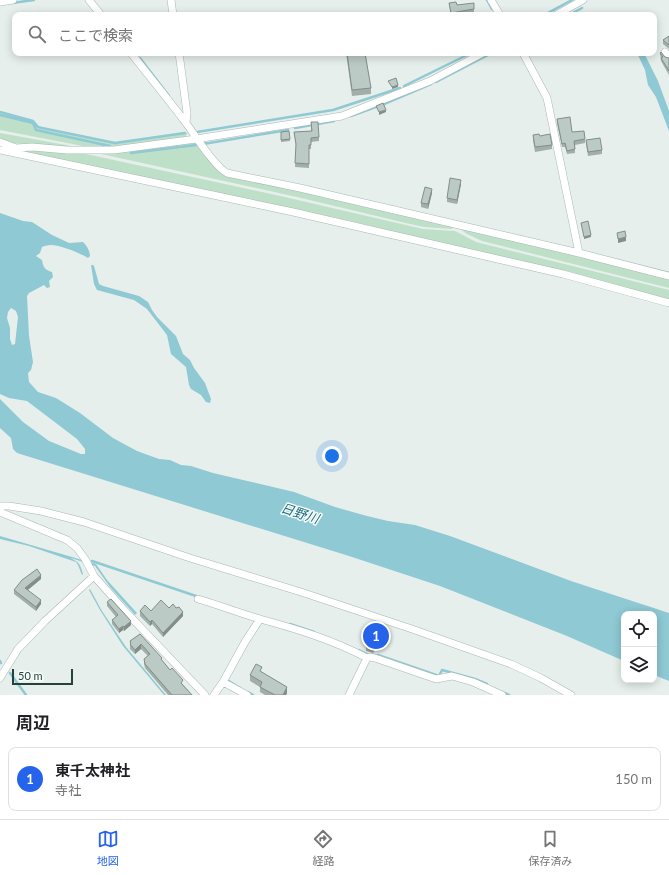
<!DOCTYPE html>
<html lang="ja">
<meta charset="utf-8">
<style>
body{margin:0;font-family:Lato,"Noto Sans JP",sans-serif;background:#f6f6f6;color:#202124}
.controls{position:absolute;right:12px;bottom:12px;display:grid;overflow:hidden;border-radius:8px;box-shadow:0 2px 10px #0003}
.controls button{width:36px;height:36px;display:grid;place-items:center;padding:0;border:0;border-bottom:1px solid #e0e0e0;background:#fff;color:#202124;font:20px sans-serif}
.scale{position:absolute;left:12px;bottom:10px;width:61px;box-sizing:border-box;padding-left:4px;border:2px solid #24423a;border-top:0;font-size:11px;line-height:14px;white-space:nowrap;color:#24423a;-webkit-text-stroke:3px #f7fbf9;paint-order:stroke}
.you{position:absolute;left:332px;top:456px;width:14px;height:14px;margin:-10px;border:3px solid #fff;border-radius:50%;background:#1a73e8;box-shadow:0 0 0 6px #1a73e833}
.badge{display:grid;place-items:center;width:26px;height:26px;border-radius:50%;background:#2563eb;color:#fff;font-size:13px;font-weight:700}
.pin{position:absolute;translate:-50% -50%;border:2px solid #fff;box-shadow:0 1px 4px #0006}
.list{margin:0;padding:0;list-style:none}
h2{display:flex;justify-content:space-between;align-items:center;height:52px;margin:0;padding:0 16px;font-size:17px}
h2 small{font-size:13px;font-weight:400;color:#757577}
.list li{display:grid;grid-template-columns:26px 1fr auto;gap:12px;align-items:center;box-sizing:border-box;height:64px;margin:0 8px 8px;padding:0 8px;border:1px solid #e0e0e0;border-radius:8px}
.list b{display:block;font-size:15px;white-space:nowrap}
.list p{margin:0;font-size:13px;white-space:nowrap;color:#757577}
.list em{font-size:13px;font-style:normal;color:#757577}
.icon{flex:none;width:22px;height:22px;fill:none;stroke:currentColor;stroke-width:2;stroke-linecap:round;stroke-linejoin:round}
.map{position:relative;flex:none;width:669px;height:695px;overflow:hidden}
.search{position:absolute;background:#fff;box-shadow:0 2px 10px #0003;left:12px;right:12px;top:12px;height:44px;display:flex;align-items:center;gap:10px;box-sizing:border-box;padding:0 14px;border-radius:8px;color:#757577;font-size:15px}
.sheet{height:124px;background:#fff}
nav{display:flex;justify-content:space-around;align-items:center;box-sizing:border-box;height:56px;border-top:1px solid #e0e0e0;background:#fff;font-size:11px;color:#757577}
nav a{display:grid;justify-items:center;gap:2px}
nav .on{color:#2563eb}
.map>svg:first-child{display:block}
.green{fill:#bfe0c8}
.water{fill:#8ec9d4;fill-rule:evenodd}
.lines{fill:none;stroke-linecap:round;stroke-linejoin:round}
.stream{stroke:#8ec9d4;stroke-width:2.5}
.street-casing{stroke:#a8b8b2;stroke-width:8}
.street{stroke:#fff;stroke-width:7}
.wall{fill:#a1aea9}
.shaded-wall{fill:#838d89}
.building{fill:#bbcac4;stroke:#838d89}
.labels{text-anchor:middle;stroke-width:3;stroke-linejoin:round;paint-order:stroke}
.water-label{font-size:13px;font-style:italic;fill:#1c6f80;stroke:#f7fbf9}
</style>
<div class="map">
<svg width="669" height="695" viewBox="0 0 669 695">
<rect width="100%" height="100%" fill="#e6efeb"/>
<path class="green" d="M0,113l33,8 5,7 4,1 68,14 78,-10 -3,4 -68,10 -24,1 -93,-18z
M0,133l77,14 -67,-4 -10,-3z
M196,142l26,29 228,54 3,2 -1,2 -28,-2 -14,-3 -113,-27 -205,-45z
M25,150l61,4 190,41 147,34 32,2 21,11 193,48v9l-318,-78 -326,-69z
M459,228l210,49v11l-187,-47 -15,-7z"/>
<path class="water" d="M637,53h7l14,28 11,30v20l-13,-34 -8,-12 -3,-15z
M0,213l23,8 9,1 20,13 17,8 14,-1c4,4 7,9 7,14l-2,2c-8,-5 -28,-13 -37,-13 -3,0 -7,1 -9,2l-2,6 -4,3 6,4c1,7 3,10 10,12l1,5 -4,4 1,6 -3,1 -3,-3 -15,8 -2,3 2,40 4,26 -2,8 -3,3 1,9 9,10 18,6 24,15 33,25 24,13 22,8 11,1 11,5 10,1 22,7 81,19 41,15 32,9 21,5 27,4 35,11 121,45 98,32v68l-15,-6v-61h-30v47l-57,-25 -127,-50 -91,-30 -332,-103 -4,-4 -2,-11 -11,-10v-29l23,23 26,19 32,13h4v-5l-8,-10 -50,-38 -18,-3 -9,-4zM11,308l5,3 2,6 -3,27 -3,1 -2,-6v-11l-3,-10 1,-6z
M91,265h2l1,1 5,18 4,2 36,10 9,6 4,8 5,7 19,19 7,18 7,6 4,8 11,15 6,16 -1,4 -4,-1 -5,-7 -10,-6 -2,-4 -3,-18 -15,-13 -4,-19 -20,-26 -13,-9 -37,-10 -3,-6z
M0,536l96,28 11,16 30,33 -2,2 -25,-28 -15,-21 -24,-8c8,5 9,5 12,16l-1,1 -4,-10 -2,-3 -47,-16 -29,-7z
M90,589l12,22 24,36 40,48h-2l-41,-49 -23,-36 -11,-20z"/>
<g class="lines">
<path class="stream" d="M487,0l5,9
M12,3l22,-3
M495,14v1
M544,15l28,-15
M569,15l13,-7
M140,58l29,38
M436,82l56,-29
M404,86l67,-33
M0,112l33,9 5,6 4,1 73,15 70,-10
M0,115l33,8 3,7 74,16
M351,116l33,-12 47,-20
M295,128l39,-7
M197,132l136,-22 67,-22
M203,144l85,-14
M131,153l65,-8
M92,561l107,36
M290,624l24,8
M359,650l8,4
M378,655l61,21 3,-6 33,9 12,5
M0,661l1,2
M10,673l16,22
M227,680l13,8
M248,692l5,3
M502,692l7,3"/>
<g class="street-casing">
<path id="street" d="M89,0l12,15
M171,0l2,15
M491,0l9,15
M0,2l13,-2
M556,15l27,-15
M665,52l4,5
M131,53c18,23 37,46 55,70 9,12 28,43 41,50l73,15 279,65 90,23
M179,53l8,60 -1,9
M523,53l24,45 32,155
M0,142l16,6
M0,150l293,62 270,62 106,29
M12,152l4,-4 16,-1 35,3h47l82,-11 146,-23 88,-35 53,-28
M0,506h9l32,5 43,11 106,36 111,34 111,37 99,35 30,14 30,17
M0,512l67,28 10,8 8,11 9,17 31,35 80,84
M198,599c21,6 41,14 62,20 37,10 73,21 107,39l3,-1 5,1 61,21 16,-3 21,6 29,13
M0,678l18,-29 27,-28 49,-45
M223,682l22,-40 15,-23
M214,695l9,-13 24,13
M349,695l18,-37"/>
</g>
<use href="#street" class="street"/>
</g>
<path class="wall" d="M449,3l25,6v4l-13,2h-10z
M669,36v13l-6,-5v-4z
M346,53h19l6,35v6l-19,2z
M660,53l5,4 4,1v17l-8,-14z
M557,119l15,13 13,7v4l-10,2v8l-8,1 -2,-7h-3l-5,-24z
M311,122l8,15v4l-8,1v7h-2v19l-14,-1 1,-20 -2,-15 17,-1z
M281,132l9,7v2l-9,1z
M533,135l7,1 12,9v4l-17,3 -2,-12z
M586,140l16,10v4l-14,2 -2,-12z
M461,184l-4,20 -10,-2v-4z
M432,193l-4,16 -7,-2v-4z
M41,579l-13,11 13,14 -5,7 -22,-17v-4z
M107,602l24,23 -7,6 -1,-1 -4,3 -7,-9v-4l4,-3 -9,-11z
M169,608l14,8 -20,21 -11,-13 -2,2 -10,-10v-5h11z
M373,627l8,7 -2,8 -2,-1 -4,12 -7,-2v-4z
M140,634l30,36 22,25h-24l-23,-27 -1,-4v-5l4,-3 -7,-7 -6,5 -5,-5v-8z
M262,672l25,21 -1,2h-21l-5,-3v-5l-10,-6v-6z"/>
<path class="shaded-wall" d="M398,85v2l-6,2v-2z
M386,110v2l-7,3v-3z
M461,180v4l-4,20v-4z
M432,189v4l-4,16v-5z
M591,235v2l-7,2v-2z
M626,237v4l-8,2v-4z
M41,575v4l-16,13v-4z
M41,600v4l-5,7v-4z
M183,612v4l-20,21v-4z
M152,620v4l-2,2v-4z
M131,621v4l-7,6v-4z
M123,626v4l-4,3v-4z
M381,630v4l-2,8v-4z
M377,637v4l-4,12v-4z
M141,644v5l-6,5v-4z
M287,687v6l-1,2h-3z"/>
<path class="building" d="M456,2l1,3 17,-2v6l-23,4 -2,-10z
M669,36v9l-6,-5z
M661,52l4,5 4,1v13l-8,-13 2,-1 -3,-4z
M347,53h18l6,35 -19,2z
M396,78l2,7 -6,2 -4,-6z
M383,103l3,7 -7,2 -3,-6z
M570,117l2,15 12,-1 1,8 -11,2 1,8 -8,2 -2,-8 -3,1 -5,-25z
M311,122h7l1,15 -8,1v7h-2v19l-14,-1 1,-19 -2,-12 18,-1z
M289,131l1,8 -9,1v-8z
M539,134l1,2 10,-2 2,11 -17,2 -2,-12z
M600,138l2,12 -14,2 -2,-12z
M450,178l11,2 -4,20 -10,-2z
M425,187l7,2 -4,15 -7,-1z
M588,221l3,14 -7,2 -3,-14z
M625,231l1,6 -8,2 -1,-6z
M37,569l4,6 -16,13 16,12 -5,7 -22,-17 8,-10z
M111,599l20,22 -7,6 -1,-1 -4,3 -7,-9 6,-5 -11,-13z
M161,600l8,8 4,-4 3,4 3,-1 4,5 -20,21 -11,-13 -2,2 -10,-11 5,-6 6,6z
M373,627l8,3 -2,8 -2,-1 -4,12 -7,-2z
M140,634l22,24 -1,1 9,11 2,-2 11,12 -2,3 11,12h-20l-27,-31 -1,-5 6,-5 -9,-10 -6,6 -5,-6 1,-1 -1,-2z
M256,664l6,3 -2,4 27,16 -4,8h-8l-15,-8 2,-5 -12,-7z"/>
<g class="labels">
<g class="water-label">
<text transform="translate(300 513) rotate(18)" y="5">日野川</text>
</g>
</g>
</svg>
<div class="controls">
<button><svg class="icon" aria-label="locate" viewBox="0 0 24 24"><circle cx="12" cy="12" r="6"/><path d="M12 2v4M12 18v4M2 12h4M18 12h4"/></svg></button>
<button><svg class="icon" aria-label="layers" viewBox="0 0 24 24"><path d="M12 4l9 5-9 5-9-5zM3 14l9 5 9-5"/></svg></button>
</div>
<div class="scale">50 m</div>
<div class="you"></div>
<div class="pin badge" style="left:376px;top:636px">1</div>
<div class="search"><svg class="icon" aria-label="search" viewBox="0 0 24 24"><circle cx="10" cy="10" r="6"/><path d="M15 15l6 6"/></svg>ここで検索</div>
</div>
<section class="sheet">
<h2>周辺<small></small></h2>
<ul class="list">
<li><span class="badge">1</span><div><b>東千太神社</b><p>寺社</p></div><em>150 m</em></li>
</ul>
</section>
<nav>
<a class="on"><svg class="icon" aria-label="map" viewBox="0 0 24 24"><path d="M3 6l6-2 6 2 6-2v14l-6 2-6-2-6 2zM9 4v14M15 6v14"/></svg>地図</a>
<a><svg class="icon" aria-label="directions" viewBox="0 0 24 24"><path d="M12 3l9 9-9 9-9-9zM9 14v-3h6M13 9l2 2-2 2"/></svg>経路</a>
<a><svg class="icon" aria-label="saved" viewBox="0 0 24 24"><path d="M7 4h10v16l-5-4-5 4z"/></svg>保存済み</a>
</nav>
